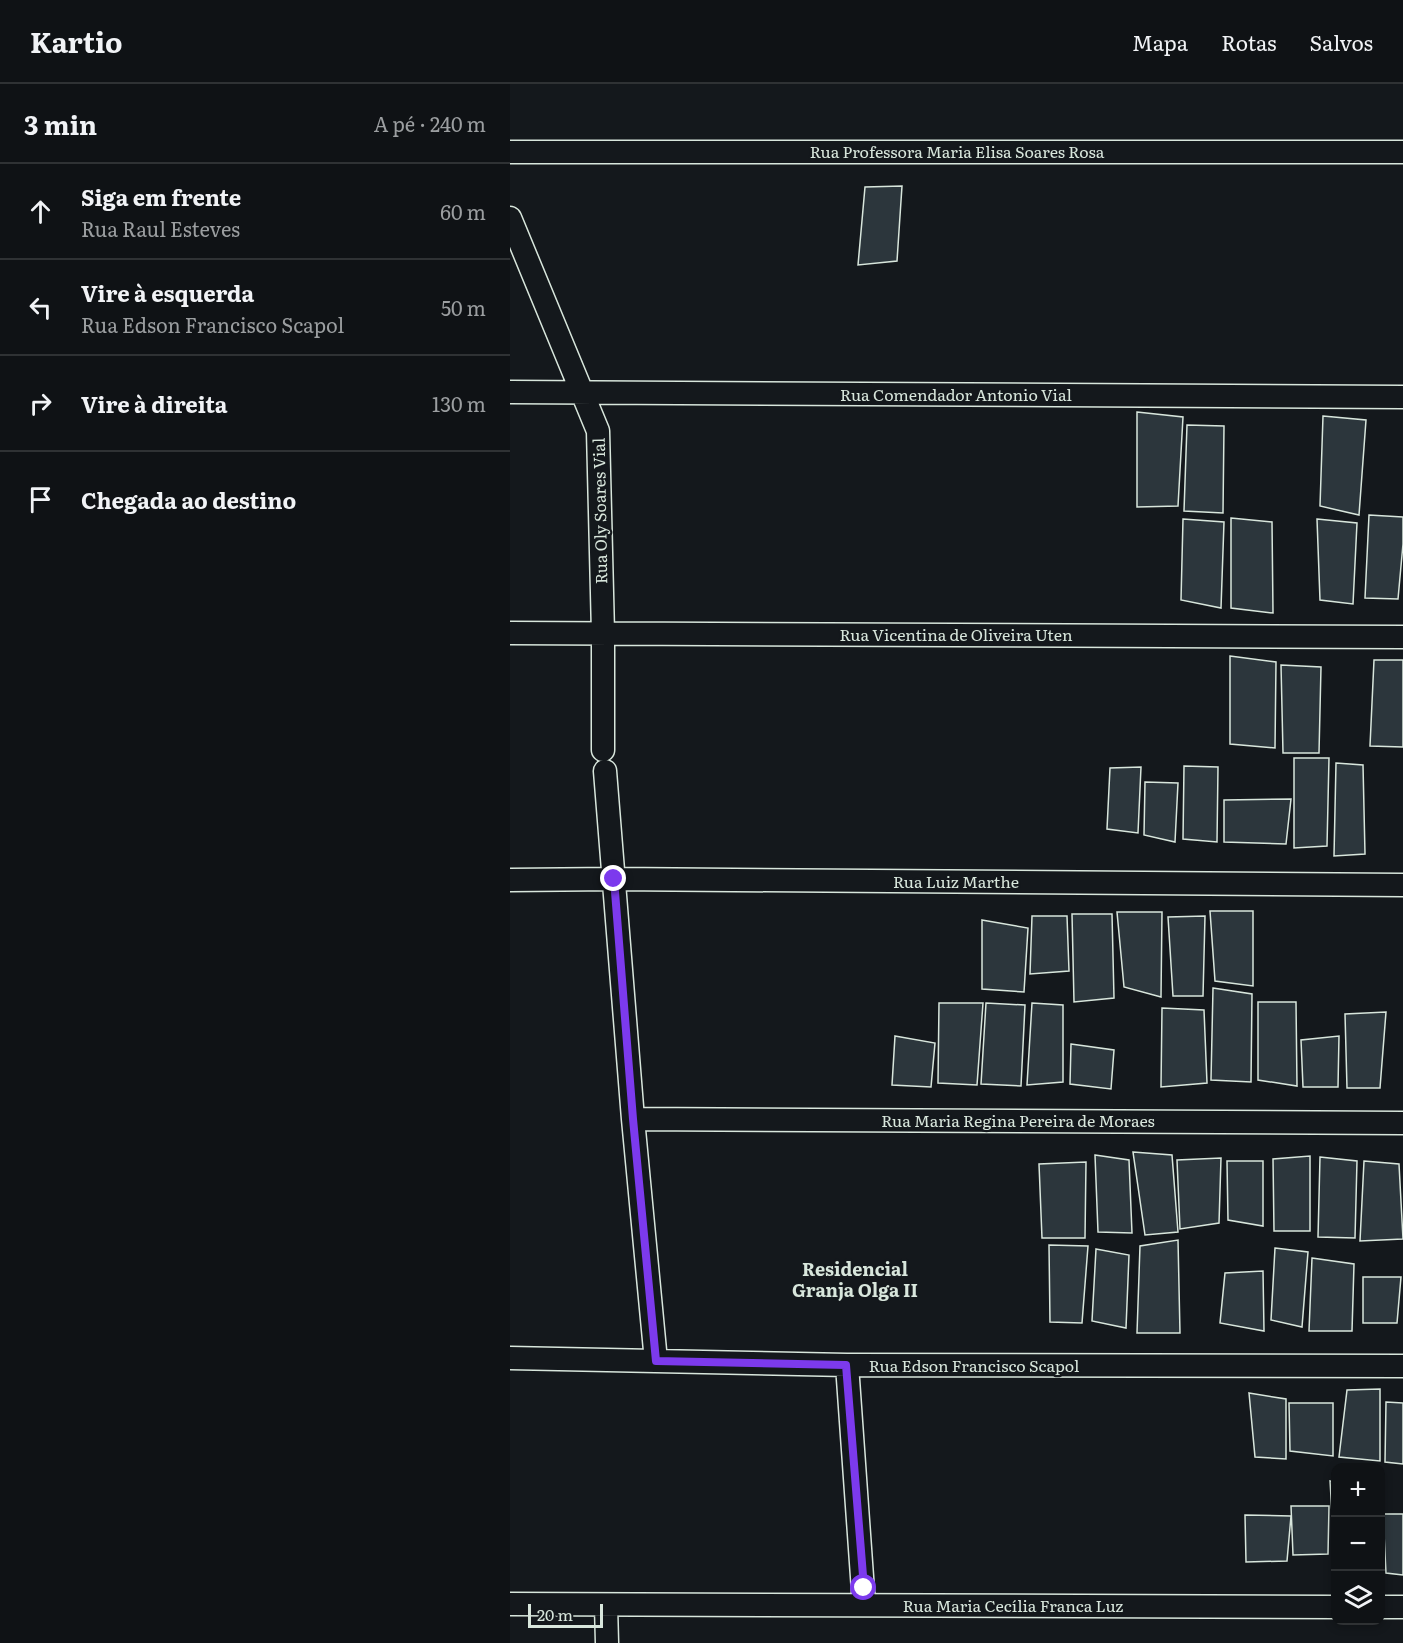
<!DOCTYPE html>
<html lang="pt">
<meta charset="utf-8">
<style>
body{margin:0;font-family:Literata,serif;background:#181b1e;color:#f1f3f6}
.controls{position:absolute;right:18px;bottom:18px;display:grid;overflow:hidden;border-radius:12px;box-shadow:0 3px 9px #0003}
.controls button{width:54px;height:54px;display:grid;place-items:center;padding:0;border:0;border-bottom:2px solid #2f3234;background:#0f1215;color:#f1f3f6;font:30px sans-serif}
.scale{position:absolute;left:18px;bottom:15px;width:75px;box-sizing:border-box;padding-left:6px;border:3px solid #d8e6dc;border-top:0;font-size:16px;line-height:21px;white-space:nowrap;color:#d8e6dc;-webkit-text-stroke:4px #14181c;paint-order:stroke}
.stop{position:absolute;width:18px;height:18px;margin:-14px;border:4px solid #7c3aed;border-radius:50%;background:#fff}
.stop.end{background:#7c3aed;border-color:#fff;box-shadow:0 2px 6px #0008}
.list{margin:0;padding:0;list-style:none}
h2{display:flex;justify-content:space-between;align-items:center;height:78px;margin:0;padding:0 24px;font-size:26px}
h2 small{font-size:20px;font-weight:400;color:#9b9ea0}
.list li{display:grid;grid-template-columns:39px 1fr auto;gap:18px;align-items:center;box-sizing:border-box;height:96px;padding:0 24px;border-top:2px solid #2f3234}
.list b{display:block;font-size:22px;white-space:nowrap}
.list p{margin:0;font-size:20px;white-space:nowrap;color:#9b9ea0}
.list em{font-size:20px;font-style:normal;color:#9b9ea0}
.icon{flex:none;width:33px;height:33px;fill:none;stroke:currentColor;stroke-width:2;stroke-linecap:round;stroke-linejoin:round}
.map{position:relative;flex:none;width:893px;height:1559px;overflow:hidden}
header{display:flex;align-items:center;gap:36px;box-sizing:border-box;height:84px;padding:0 30px;background:#0f1215;border-bottom:2px solid #2f3234}
header strong{font-size:28px}
nav{display:flex;gap:33px;margin-inline-start:auto;font-size:21px}
main{display:flex}
aside{flex:1;background:#0f1215}
.map>svg:first-child{display:block}
.building{fill:#2c363c;stroke:#d8e6dc;stroke-width:1.5}
.lines{fill:none;stroke-linecap:round;stroke-linejoin:round}
.street-casing{stroke:#d8e6dc;stroke-width:25}
.street{stroke:#14181c;stroke-width:22}
.route{stroke:#7c3aed;stroke-width:8}
.labels{text-anchor:middle;stroke-width:4.5;stroke-linejoin:round;paint-order:stroke}
.street-label{font-size:16px;fill:#d8e6dc;stroke:#14181c}
.neighbourhood-label{font-size:18px;font-weight:bold;fill:#d8e6dc;stroke:#14181c}
</style>
<header>
<strong>Kartio</strong>
<nav><a>Mapa</a><a>Rotas</a><a>Salvos</a></nav>
</header>
<main>
<aside>
<h2>3 min<small>A pé · 240 m</small></h2>
<ul class="list">
<li><svg class="icon" aria-label="ahead" viewBox="0 0 24 24"><path d="M12 20V5M6 11l6-6 6 6"/></svg><div><b>Siga em frente</b><p>Rua Raul Esteves</p></div><em>60 m</em></li>
<li><svg class="icon" aria-label="left" viewBox="0 0 24 24"><path d="M17 20v-9H6M10 6l-5 5 5 5"/></svg><div><b>Vire à esquerda</b><p>Rua Edson Francisco Scapol</p></div><em>50 m</em></li>
<li><svg class="icon" aria-label="right" viewBox="0 0 24 24"><path d="M7 20v-9h11M14 6l5 5-5 5"/></svg><div><b>Vire à direita</b></div><em>130 m</em></li>
<li><svg class="icon" aria-label="arrive" viewBox="0 0 24 24"><path d="M6 21V4h12l-3 4 3 4H6"/></svg><div><b>Chegada ao destino</b></div></li>
</ul>
</aside>
<div class="map">
<svg width="893" height="1559" viewBox="0 0 893 1559">
<rect width="100%" height="100%" fill="#14181c"/>
<path class="building" d="M392,102l-5,75 -39,4 7,-78z
M627,328l46,5 -5,89 -41,1z
M813,332l43,4 -7,95 -39,-9z
M677,341l37,1 -1,87 -39,-2z
M859,431l34,2v27l-5,55 -33,-1z
M721,434l41,4 1,91 -42,-5z
M673,435l41,3 -3,86 -40,-8z
M807,435l40,4 -4,81 -33,-4z
M720,572l46,6 -1,86 -45,-4z
M864,576h29v87l-33,-1z
M771,581l40,2 -2,86h-36z
M784,674h35l-2,88 -33,2z
M826,679l27,2 2,89 -31,2z
M674,682l34,1 -1,75 -34,-3z
M631,683l-3,66 -31,-4 3,-61z
M635,698l33,1 -3,59 -31,-7z
M781,715l-5,45 -62,-2v-42z
M700,827h43v75l-38,-5z
M607,828h45l-1,85 -37,-10z
M562,830h40l2,84 -40,4z
M522,832h35l2,55 -39,3z
M695,832l-2,80h-30l-5,-79z
M472,836l46,8 -4,64 -42,-3z
M703,904l39,6 -1,88 -40,-2z
M748,918h38l1,84 -39,-6z
M429,919h44l-6,82 -39,-2z
M476,919l39,2 -4,81 -40,-2z
M522,919l31,2v77l-36,3z
M652,924l42,2 3,73 -46,4z
M876,928l-6,76h-33l-2,-74z
M385,952l40,7 -4,44 -39,-2z
M829,952l-1,51h-35l-2,-47z
M561,960l43,6 -3,39 -41,-5z
M623,1068l39,3 6,77 -33,3z
M585,1071l34,5 3,73 -34,-1z
M800,1072v75h-36l-1,-72z
M810,1073l37,4 -2,77 -37,-1z
M711,1074l-2,65 -39,6 -3,-69z
M717,1077h36v65l-35,-6z
M854,1077l35,3 4,75 -43,2z
M576,1078l-1,76h-43l-3,-74z
M668,1156l2,93h-43l3,-87z
M539,1161l39,1 -6,77 -32,-1z
M765,1164l33,4 -6,75 -31,-7z
M586,1165l33,6 -3,73 -34,-7z
M802,1174l42,6 -2,67h-43z
M753,1187l1,60 -44,-8 5,-50z
M853,1193h38l-4,46h-34z
M870,1305v72l-41,-4 8,-67z
M739,1309l37,6v60l-31,-2z
M876,1318l17,1v61l-18,-2z
M779,1319h44v53l-43,-5z
M820,1397l6,1v81h-1z
M781,1422h38l-1,48 -35,1z
M873,1430h20v61l-17,-2z
M735,1431l46,1 -4,45 -41,1z"/>
<g class="lines">
<g class="street-casing">
<path id="street" d="M0,68h893
M0,134l88,213 5,202v117
M0,308l893,5
M0,549l893,4
M95,687l28,348 23,242
M0,796l104,-1 789,6
M123,1035l770,4
M0,1274l337,7 556,1
M337,1281l17,240
M0,1520l826,3
M96,1521l1,38
M870,1523h23"/>
</g>
<use href="#street" class="street"/>
</g>
<g class="lines">
<path class="route" d="M104,795l19,240 23,242 190,4 18,223"/>
</g>
<g class="labels">
<g class="street-label">
<text x="447" y="74">Rua Professora Maria Elisa Soares Rosa</text>
<text x="446" y="317">Rua Comendador Antonio Vial</text>
<text transform="translate(90 427) rotate(-91)" y="6">Rua Oly Soares Vial</text>
<text x="446" y="557">Rua Vicentina de Oliveira Uten</text>
<text x="446" y="804">Rua Luiz Marthe</text>
<text x="508" y="1043">Rua Maria Regina Pereira de Moraes</text>
<text x="464" y="1288">Rua Edson Francisco Scapol</text>
<text x="503" y="1528">Rua Maria Cecília Franca Luz</text>
</g>
<g class="neighbourhood-label">
<text x="345" y="1192">Residencial<tspan x="345" dy="21">Granja Olga II</tspan></text>
</g>
</g>
</svg>
<div class="controls">
<button>+</button>
<button>−</button>
<button><svg class="icon" aria-label="layers" viewBox="0 0 24 24"><path d="M12 4l9 5-9 5-9-5zM3 14l9 5 9-5"/></svg></button>
</div>
<div class="scale">20 m</div>
<div class="stop" style="left:354px;top:1504px"></div>
<div class="stop end" style="left:104px;top:795px"></div>
</div>
</main>
